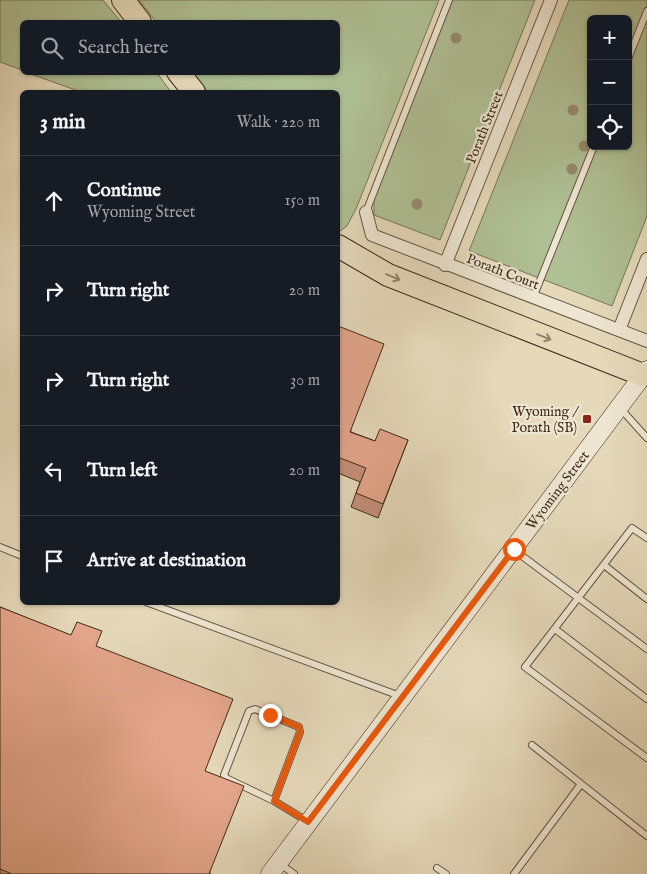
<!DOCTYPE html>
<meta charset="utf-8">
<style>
body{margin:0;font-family:"IM FELL English",serif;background:#242831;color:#f1f3f6}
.controls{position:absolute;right:15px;top:15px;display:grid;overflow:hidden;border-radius:8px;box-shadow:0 1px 4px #0004}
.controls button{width:45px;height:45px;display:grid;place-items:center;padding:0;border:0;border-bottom:1px solid #363941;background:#171b24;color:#f1f3f6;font:25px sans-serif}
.stop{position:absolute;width:15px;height:15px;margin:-11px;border:4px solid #ea580c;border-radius:50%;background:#fff}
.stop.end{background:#ea580c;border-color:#fff;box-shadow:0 1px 5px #0008}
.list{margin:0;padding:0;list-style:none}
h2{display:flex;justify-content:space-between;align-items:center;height:65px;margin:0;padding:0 20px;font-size:21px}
h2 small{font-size:16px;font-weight:400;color:#9ea1a6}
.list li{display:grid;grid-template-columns:32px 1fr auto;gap:15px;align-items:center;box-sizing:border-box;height:90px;padding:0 20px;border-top:1px solid #363941}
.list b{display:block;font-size:19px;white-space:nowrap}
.list p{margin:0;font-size:16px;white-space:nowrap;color:#9ea1a6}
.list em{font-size:16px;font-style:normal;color:#9ea1a6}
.icon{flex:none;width:28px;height:28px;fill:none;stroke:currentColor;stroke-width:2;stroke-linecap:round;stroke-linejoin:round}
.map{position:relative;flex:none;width:647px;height:874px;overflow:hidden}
.search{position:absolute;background:#171b24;box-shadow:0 1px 4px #0004;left:20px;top:20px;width:320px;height:55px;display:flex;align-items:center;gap:12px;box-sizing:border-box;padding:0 18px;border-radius:8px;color:#9ea1a6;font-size:19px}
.panel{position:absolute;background:#171b24;box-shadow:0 1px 4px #0004;left:20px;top:90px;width:320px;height:515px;border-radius:8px}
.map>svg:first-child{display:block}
.green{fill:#afc094;stroke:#777656;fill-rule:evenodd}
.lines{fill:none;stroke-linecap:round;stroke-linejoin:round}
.service-casing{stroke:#685640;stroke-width:8}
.minor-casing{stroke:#685640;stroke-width:14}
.secondary-casing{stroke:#3f2b18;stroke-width:19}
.motorway-casing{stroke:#3f2b18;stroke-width:24}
.service{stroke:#eee6d2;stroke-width:6}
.minor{stroke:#eee6d2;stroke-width:12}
.secondary{stroke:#eee6d2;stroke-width:18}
.motorway{stroke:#e5d9ba;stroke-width:22}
.tree{fill:#968a6f}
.wall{fill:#c48f78;stroke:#3f2b18}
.building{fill:#e4a68b;stroke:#3f2b18}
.oneway{stroke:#928269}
.route{stroke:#ea580c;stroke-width:6}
.poi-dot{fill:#8f2418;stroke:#eee6d2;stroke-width:2}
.labels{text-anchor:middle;stroke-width:4.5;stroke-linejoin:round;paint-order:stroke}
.street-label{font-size:14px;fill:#3f2b18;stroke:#eee6d2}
.poi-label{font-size:14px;fill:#3f2b18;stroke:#eee6d2;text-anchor:end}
</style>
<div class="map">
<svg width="647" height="874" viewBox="0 0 647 874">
<rect width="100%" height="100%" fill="#e5d9ba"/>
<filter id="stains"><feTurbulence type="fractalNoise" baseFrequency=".004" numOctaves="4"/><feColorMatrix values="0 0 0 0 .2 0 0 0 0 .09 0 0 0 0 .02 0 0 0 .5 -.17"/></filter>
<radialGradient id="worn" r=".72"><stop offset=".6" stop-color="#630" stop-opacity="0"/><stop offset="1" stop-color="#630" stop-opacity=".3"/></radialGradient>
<path class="green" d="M0,0h103l18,22h-99v48l-22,-8z
M139,0h300l-83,209 -9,17 -7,5 -2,-2v-137h-130l-15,-19 145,-1v-50h-182z
M453,0h82l-95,240 -66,-25v-16l69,-179z
M569,0h78v216l-35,90 -143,-55zM591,19h37v127h-37z
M28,73h129l14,19h-90z"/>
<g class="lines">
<g class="service-casing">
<path id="service" d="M628,59l19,-48
M366,212l83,-212
M533,298l61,-152
M620,408l27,30
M647,538l-15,-10 -107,139 122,91
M0,547l22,9
M514,550l133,99
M604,565l43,34
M146,602l254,94
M555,629l92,70
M532,745l115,91
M274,801l26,-69 -1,-5 -44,-18 -6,2 -25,64 2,3 48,23 33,20
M279,863l15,11
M437,868l9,6
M514,874l67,-90"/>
</g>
<g class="minor-casing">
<path id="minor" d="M366,212l6,23 275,106
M445,265l106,-265
M619,330l28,-71"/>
</g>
<g class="secondary-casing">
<path id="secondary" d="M270,874l377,-504"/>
</g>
<g class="motorway-casing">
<path id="motorway" d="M123,0l17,22
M178,72l16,20
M338,246l50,29 255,100"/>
</g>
<use href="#service" class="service"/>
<use href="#minor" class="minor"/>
<use href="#secondary" class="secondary"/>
<use href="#motorway" class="motorway"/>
</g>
<g class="tree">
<circle cx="456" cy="38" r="5.5"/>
<circle cx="573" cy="110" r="5.5"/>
<circle cx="584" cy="146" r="5.5"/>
<circle cx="572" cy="169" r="5.5"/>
<circle cx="417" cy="204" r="5.5"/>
</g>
<path class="wall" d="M338,326l13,106 24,9 33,-1 -30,78 -27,-11 9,-25 -22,-9z
M0,607l96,39 109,125 5,103h-210z"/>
<path class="building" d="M338,326l46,18 -34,88 25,9 5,-12 28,11 -25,64 -27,-11 10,-25 -26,-10 -2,6z
M0,607l71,28 6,-13 25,9 -6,15 137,53 -28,72 39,15 -35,88h-197l-12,-5z"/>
<defs><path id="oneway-shaft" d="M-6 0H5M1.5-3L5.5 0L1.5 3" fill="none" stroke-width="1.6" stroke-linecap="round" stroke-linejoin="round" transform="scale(1.25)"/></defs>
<g class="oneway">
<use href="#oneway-shaft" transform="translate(393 277) rotate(23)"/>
<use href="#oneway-shaft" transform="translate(544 337) rotate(22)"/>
</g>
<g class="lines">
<path class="route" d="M270,715l29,12 1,5 -26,69 34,21 206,-273"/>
</g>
<rect class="poi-dot" x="582" y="414" width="10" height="10" rx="2.5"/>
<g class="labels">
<g class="street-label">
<text transform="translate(484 127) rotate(-68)" y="5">Porath Street</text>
<text transform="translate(503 271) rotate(21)" y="5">Porath Court</text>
<text transform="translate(557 490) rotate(-53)" y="5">Wyoming Street</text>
</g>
<g class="poi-label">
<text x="577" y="416">Wyoming /<tspan x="577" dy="16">Porath (SB)</tspan></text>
</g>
</g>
<rect width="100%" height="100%" filter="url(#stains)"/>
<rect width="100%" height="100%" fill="url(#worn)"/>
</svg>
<div class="controls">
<button>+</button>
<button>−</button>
<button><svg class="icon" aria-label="locate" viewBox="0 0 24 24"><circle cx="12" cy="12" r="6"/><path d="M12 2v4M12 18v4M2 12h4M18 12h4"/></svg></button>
</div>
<div class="stop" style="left:514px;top:549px"></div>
<div class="stop end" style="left:270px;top:715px"></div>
<div class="search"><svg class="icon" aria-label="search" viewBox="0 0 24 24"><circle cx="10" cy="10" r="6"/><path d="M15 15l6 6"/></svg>Search here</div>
<section class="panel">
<h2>3 min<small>Walk · 220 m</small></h2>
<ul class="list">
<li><svg class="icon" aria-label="ahead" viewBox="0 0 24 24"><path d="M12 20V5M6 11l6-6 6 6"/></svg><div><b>Continue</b><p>Wyoming Street</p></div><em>150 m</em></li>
<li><svg class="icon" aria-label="right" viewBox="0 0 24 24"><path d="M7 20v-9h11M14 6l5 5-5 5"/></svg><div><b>Turn right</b></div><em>20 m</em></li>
<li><svg class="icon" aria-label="right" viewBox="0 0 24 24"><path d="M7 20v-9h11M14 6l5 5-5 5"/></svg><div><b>Turn right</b></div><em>30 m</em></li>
<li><svg class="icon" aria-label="left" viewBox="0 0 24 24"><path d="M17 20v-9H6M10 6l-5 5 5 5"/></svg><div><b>Turn left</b></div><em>20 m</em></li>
<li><svg class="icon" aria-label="arrive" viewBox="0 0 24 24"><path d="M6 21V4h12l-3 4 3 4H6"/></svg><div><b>Arrive at destination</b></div></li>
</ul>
</section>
</div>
